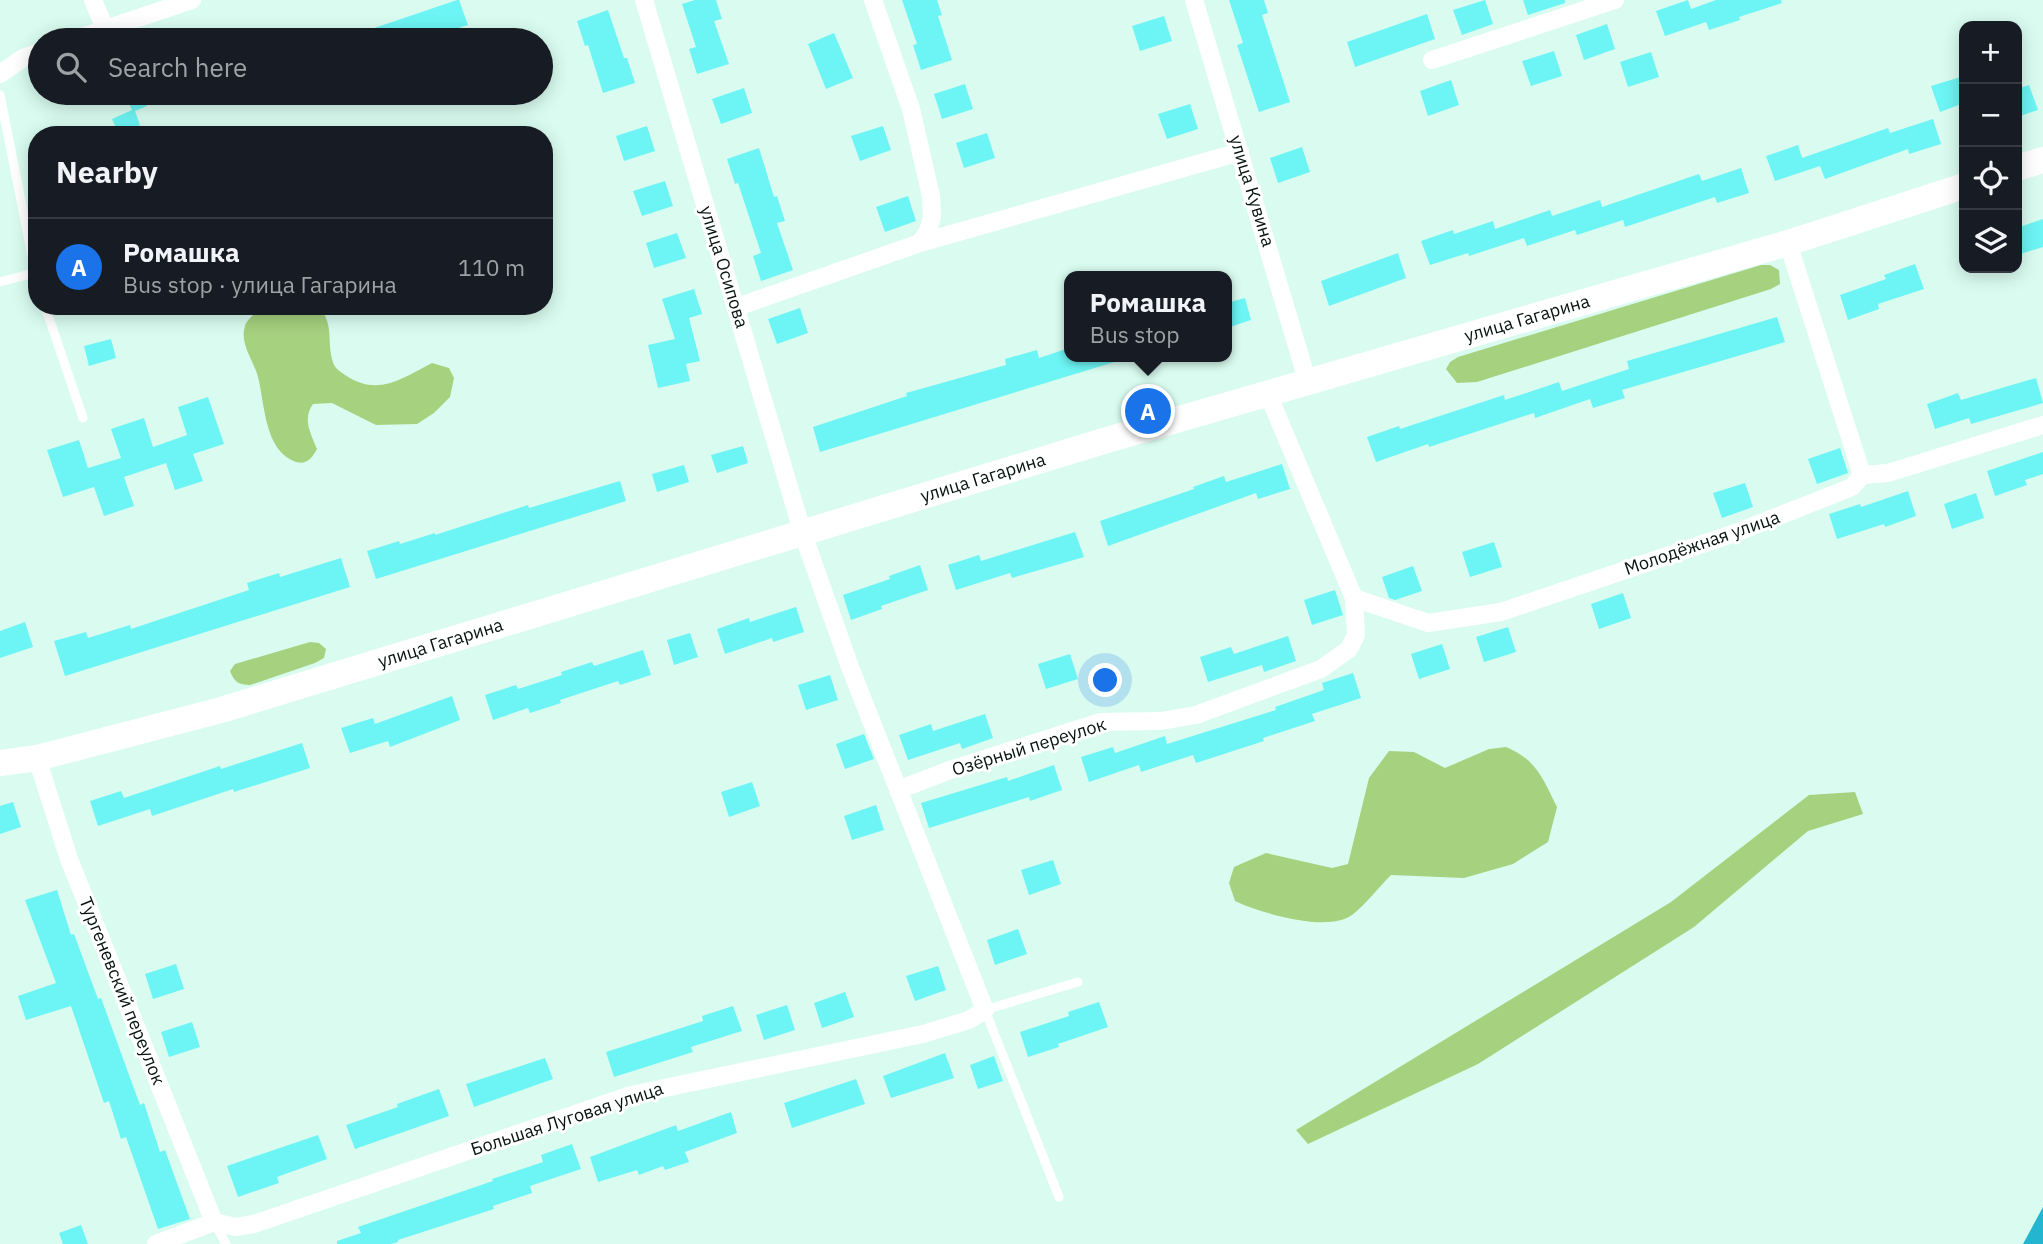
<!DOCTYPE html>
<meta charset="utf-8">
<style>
body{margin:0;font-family:"IBM Plex Sans",sans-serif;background:#20242c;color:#f1f3f6}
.controls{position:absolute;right:21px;top:21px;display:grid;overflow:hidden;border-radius:14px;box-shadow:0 4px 18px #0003}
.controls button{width:63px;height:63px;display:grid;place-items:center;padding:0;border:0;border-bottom:2px solid #363941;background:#171b24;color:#f1f3f6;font:35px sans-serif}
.you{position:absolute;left:1106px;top:681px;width:24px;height:24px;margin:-18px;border:5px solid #fff;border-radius:50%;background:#1a73e8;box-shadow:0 0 0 10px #1a73e833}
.badge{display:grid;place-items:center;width:46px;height:46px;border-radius:50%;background:#1a73e8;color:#fff;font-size:23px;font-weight:700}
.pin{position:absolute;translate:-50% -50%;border:4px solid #fff;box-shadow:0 2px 7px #0006}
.popup{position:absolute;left:1064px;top:271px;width:168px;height:91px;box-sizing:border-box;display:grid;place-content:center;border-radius:14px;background:#171b24;filter:drop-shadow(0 2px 5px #0005);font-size:23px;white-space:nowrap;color:#9ea1a6}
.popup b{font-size:26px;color:#f1f3f6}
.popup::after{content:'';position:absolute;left:50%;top:100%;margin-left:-14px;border:14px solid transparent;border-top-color:#171b24}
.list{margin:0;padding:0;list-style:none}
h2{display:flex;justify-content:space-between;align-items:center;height:91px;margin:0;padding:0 28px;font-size:30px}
h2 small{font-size:23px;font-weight:400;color:#9ea1a6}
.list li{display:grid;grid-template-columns:46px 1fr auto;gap:21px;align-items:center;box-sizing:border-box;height:98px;padding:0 28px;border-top:2px solid #363941}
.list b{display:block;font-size:26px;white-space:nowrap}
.list p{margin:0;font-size:23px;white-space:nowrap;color:#9ea1a6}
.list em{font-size:23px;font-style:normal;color:#9ea1a6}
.icon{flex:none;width:38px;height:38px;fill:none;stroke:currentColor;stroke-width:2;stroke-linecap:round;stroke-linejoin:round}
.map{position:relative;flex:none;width:2043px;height:1244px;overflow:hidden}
.search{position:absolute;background:#171b24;box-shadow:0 4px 18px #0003;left:28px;top:28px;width:525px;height:77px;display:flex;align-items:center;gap:18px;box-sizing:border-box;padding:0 24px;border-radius:38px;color:#9ea1a6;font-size:26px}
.panel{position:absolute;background:#171b24;box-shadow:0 4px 18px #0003;left:28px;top:126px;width:525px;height:189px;border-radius:28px}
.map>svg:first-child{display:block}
.forest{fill:#a6d17e}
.water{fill:#24b5d1}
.building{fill:#6cf5f4}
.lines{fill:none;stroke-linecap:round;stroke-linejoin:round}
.service{stroke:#fff;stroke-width:9}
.minor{stroke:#fff;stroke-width:18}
.secondary{stroke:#fff;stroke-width:26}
.labels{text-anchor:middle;stroke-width:6;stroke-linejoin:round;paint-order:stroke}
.street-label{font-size:18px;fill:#07130f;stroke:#fff}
</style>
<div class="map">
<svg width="2043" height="1244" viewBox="0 0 2043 1244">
<rect width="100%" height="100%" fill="#dafcf0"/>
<path class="forest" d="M1761,265h9l9,5 1,14 -9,5 -294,93 -20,1 -11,-14 4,-7 8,-5z
M269,306h50c15,20 8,31 13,53 2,9 6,11 13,16 33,22 56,4 87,-12l17,5 5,10 -4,19 -16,16 -17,11 -41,1 -44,-22 -19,1c-11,15 -2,30 4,45 -5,9 -10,16 -21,13 -32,-11 -31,-58 -38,-85 -4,-16 -19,-34 -13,-51 3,-9 15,-17 24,-20z
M310,642l9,1 7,6 -2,9 -9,5 -65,22c-11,0 -16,-3 -20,-14l5,-7z
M1506,747c31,13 37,32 51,60l-9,35 -35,22 -49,14 -73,-3c-13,13 -25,29 -39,40 -24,18 -92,-2 -117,-14l-6,-18 5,-16 32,-14 66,15 16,-4 21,-86 20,-27 25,1 31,16 44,-19z
M1855,792l8,22 -55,17 -114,96 -216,137 -170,80 -12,-14 375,-228 138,-107z"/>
<path class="water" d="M2043,1207v37h-20z"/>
<path class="building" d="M457,0h2l9,25 -22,7 3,8h-104v-2z
M695,0h21l6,19 -8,2 15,43 -32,10 -8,-25 7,-2 -14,-43z
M902,0h35l5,15 -4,1 14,44 -31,10 -8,-25 4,-1z
M1229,0h35l4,13 -6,2 28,87 -31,10 -22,-67 6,-2z
M1485,0l8,24 -31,11 -9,-25z
M1523,0h42v3l-37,12z
M1688,0l3,9 25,-9h65l1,3 -43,14 1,3 -31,10 -3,-8 -41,14 -9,-25z
M608,10l16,48h3l8,25 -32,10 -15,-48 -3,1 -8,-25z
M1427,14l8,25 -80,28 -8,-25z
M1164,16l8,25 -32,10 -8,-25z
M1607,24l8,25 -31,11 -8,-25z
M834,33l19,45 -27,11 -18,-45z
M1554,51l8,25 -31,10 -9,-25z
M1651,52l8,25 -31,10 -8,-25z
M1964,76v27l-24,9 -9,-26z
M1451,80l8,25 -31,11 -8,-25z
M965,84l8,25 -31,10 -8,-25z
M2029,85l9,25 -21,7v-28z
M744,88l8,25 -31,11 -9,-25z
M136,93h5l6,13 -12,5 5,14 -21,10 -7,-16 20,-9 -6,-13z
M1190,104l8,25 -31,10 -9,-25z
M1933,119l8,25 -32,10 -1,-5 -83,30 -5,-13 -45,15 -9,-25 32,-11 4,13 86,-30 2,5z
M647,126l8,25 -31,10 -8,-25z
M883,126l8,24 -31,11 -9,-25z
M987,133l8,25 -31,10 -8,-25z
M1302,147l8,25 -32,11 -8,-25z
M759,148l15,49 3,-1 8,25 -8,2 16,47 -32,11 -8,-25 8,-3 -23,-70 -3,1 -8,-25z
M1741,168l8,25 -32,10 -2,-6 -90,30 -2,-7 -46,15 -2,-5 -48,16 -3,-8 -55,18 -1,-3 -38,12 -9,-24 32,-11 1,4 39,-13 2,8 55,-19 2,6 48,-16 2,7 97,-33 3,7z
M665,181l8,25 -31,10 -9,-25z
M908,196l8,25 -31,11 -9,-25z
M2043,219v28l-26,8v-27z
M677,233l9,25 -32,10 -8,-25z
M1398,253l8,25 -77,28 -8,-25z
M1915,264l9,25 -46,15 1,5 -31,11 -8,-25 46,-16 -2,-4z
M694,289l8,25 -13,4 11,43 -14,3 4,17 -32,7 -10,-43 27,-6 -13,-40z
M1245,298l6,22 -24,8v-25z
M800,308l8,25 -31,11 -9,-25z
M1777,317l8,25 -163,48 3,8 -32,10 -3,-9 -55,19 -1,-5 -105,34 -1,-3 -52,18 -9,-25 32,-11 1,3 104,-34 1,5 54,-18 3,9 67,-22 -2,-8z
M111,339l5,19 -27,8 -5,-20z
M1069,348v9h52v3l-301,92 -7,-25 94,-31 -1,-3 100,-28 -1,-6 32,-9 2,8z
M2036,378l7,25 -72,21 -2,-6 -34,11 -8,-25 31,-11 3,7z
M208,397l16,47 -31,10 10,27 -28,9 -9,-27 -42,14 10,29 -30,10 -10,-29 -31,10 -16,-47 32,-10 9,28 33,-10 -10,-29 33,-11 9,29 34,-12 -9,-28z
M743,446l5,17 -31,10 -6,-18z
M1840,448l8,25 -31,11 -9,-25z
M2043,452v22l-18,6 2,5 -32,11 -8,-25z
M1282,464l8,25 -32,10 -2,-6 -148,53 -8,-25 94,-32 -1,-2 31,-11 2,6z
M684,465l5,17 -32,10 -5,-18z
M620,481l6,20 -250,78 -9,-28 32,-10 1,3 35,-11v2l93,-30 1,3z
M1745,483l8,24 -31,11 -9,-25z
M1908,491l8,25 -31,11 -1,-3 -47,15 -8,-25 31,-10 1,3z
M1976,493l8,25 -32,11 -8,-25z
M1075,532l9,25 -72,21 -2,-5 -54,17 -8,-25 31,-10 2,6z
M1494,542l8,25 -32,10 -8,-25z
M341,558l9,29 -285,89 -11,-35 32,-9 2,6 42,-13 1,4 118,-39 -2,-7 32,-10 1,4z
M920,565l8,25 -47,16 1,3 -31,11 -8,-25 47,-16 -1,-3z
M1413,566l9,25 -27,9 -6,-2 -7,-21z
M1335,590l8,25 -31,10 -8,-25z
M1623,593l8,25 -32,11 -8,-25z
M796,607l8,25 -31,10 -1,-4 -47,16 -8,-25 32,-11 1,4z
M25,622l8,25 -33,11v-27z
M1508,627l8,25 -32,10 -8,-25z
M690,633l8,24 -24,8 -7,-25z
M1288,636l8,25 -32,11 -2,-7 -54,17 -8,-25 31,-10 3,7z
M1442,644l8,25 -31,10 -8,-25z
M643,650l8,25 -31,10 -2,-4 -58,19 1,3 -31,10 -2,-5 -35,12 -8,-25 31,-10 2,4 44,-14 -1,-3 31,-10 2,4z
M1070,654l8,25 -32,10 -8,-25z
M1353,673l8,25 -49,16 3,7 -52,17 1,3 -68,22 -3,-8 -52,17 -2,-7 -50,17 -8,-25 32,-10 2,6 50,-17 2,8 109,-34 -1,-3 49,-17 -2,-7z
M830,675l8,25 -32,10 -8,-25z
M452,696l8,24 -70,27 -2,-6 -38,12 -9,-25 32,-10 2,6z
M985,714l8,24 -31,11 -2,-6 -52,17 -9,-25 32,-11 2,7z
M864,734l10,25 -29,10 -9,-25z
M302,743l8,25 -76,24 -1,-3 -81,27 -2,-7 -52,17 -8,-25 31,-10 3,7 96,-32 1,3z
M1054,765l8,25 -32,11 -1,-4 -100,31 -8,-25 86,-26 1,4z
M752,782l8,24 -31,11 -8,-25z
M13,802l8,25 -21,7v-28z
M876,805l8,25 -32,10 -8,-24z
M1053,860l8,24 -32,11 -8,-25z
M57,890l14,45 3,-1 24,65 3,-1 39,107 4,-2 16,49 5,-2 25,69 -32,10 -32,-92 -5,2 -12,-38 -5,2 -33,-97 -45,14 -8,-24 38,-13 -31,-83z
M1018,929l9,25 -32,11 -8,-25z
M176,964l8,25 -31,10 -8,-25z
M938,966l8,24 -31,11 -9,-25z
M845,992l9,25 -32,11 -8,-25z
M1099,1002l9,25 -50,17 1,3 -31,10 -8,-25 49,-16 -1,-4z
M787,1005l8,25 -31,10 -8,-25z
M733,1006l9,25 -51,16 2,5 -79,25 -8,-25 97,-31 -1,-5z
M192,1022l8,25 -31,10 -8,-25z
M945,1053l9,25 -63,20 -8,-22z
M994,1056l9,25 -25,8 -8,-24z
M545,1058l8,21 -79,28 -8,-23z
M856,1079l9,25 -73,24 -8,-25z
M439,1089l10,27 -94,33 -9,-24 52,-18 -1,-3z
M731,1112l6,21 -52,19 4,10 -24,8 -2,-4 -24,9 -2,-5 -39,12 -8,-25 86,-32 2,6z
M318,1135l9,24 -50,18 2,6 -41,14 -11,-31z
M572,1144l9,25 -51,17 2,7 -39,13 1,3 -96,31v2l-7,2h-54v-3l24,-8 -3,-6 135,-46 -1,-2 51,-17 -2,-7z
M81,1225l7,19h-25l-4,-11z"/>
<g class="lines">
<path class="service" d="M0,95l37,186
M0,282l34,-9
M45,306l38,112
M1059,1197l-74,-187 93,-28
M215,1224l11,20"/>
<path class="minor" d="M93,0l12,29
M873,0l38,109 20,87 1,21 -4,14 -8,12
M1194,0l114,383
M73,40l119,-40
M1432,60l183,-60
M0,74l23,-16 17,-6
M1788,243l74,232
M737,307l183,-64 320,-91
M1354,598l74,25 73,-11 237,-80 114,-45 10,-12 26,-2 155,-48
M37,758l32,101 145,363
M898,790l52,-20 150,-48 61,-1 35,-6 125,-46 28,-20 7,-14 -2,-37 -86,-204
M156,1244l58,-22 21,5 19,-3 377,-129 292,-61 46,-14 16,-10 -135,-343 -47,-133 -159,-534"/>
<g class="secondary">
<path d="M2017,168l26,-8"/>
<path id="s1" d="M0,763l37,-5 184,-48 886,-270 681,-197 176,-57"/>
</g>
</g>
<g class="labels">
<g class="street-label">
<text transform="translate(1252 191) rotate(73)" y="6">улица Кувина</text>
<text transform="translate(724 267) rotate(73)" y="6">улица Осипова</text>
<text dy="6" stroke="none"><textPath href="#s1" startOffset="1591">улица Гагарина</textPath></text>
<text dy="6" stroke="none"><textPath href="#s1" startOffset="1024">улица Гагарина</textPath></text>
<text transform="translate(1702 543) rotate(-19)" y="6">Молодёжная улица</text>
<text dy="6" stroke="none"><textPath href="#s1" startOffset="457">улица Гагарина</textPath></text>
<text transform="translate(1029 747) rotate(-17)" y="6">Озёрный переулок</text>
<text transform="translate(122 991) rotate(68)" y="6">Тургеневский переулок</text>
<text transform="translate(567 1119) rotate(-18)" y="6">Большая Луговая улица</text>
</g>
</g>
</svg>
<div class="controls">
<button>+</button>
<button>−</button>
<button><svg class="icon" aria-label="locate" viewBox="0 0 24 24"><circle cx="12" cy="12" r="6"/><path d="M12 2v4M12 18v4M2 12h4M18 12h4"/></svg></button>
<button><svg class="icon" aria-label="layers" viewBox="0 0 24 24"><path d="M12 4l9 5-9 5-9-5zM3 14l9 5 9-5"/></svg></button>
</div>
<div class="you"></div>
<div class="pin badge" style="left:1148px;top:411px">A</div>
<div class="popup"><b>Ромашка</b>Bus stop</div>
<div class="search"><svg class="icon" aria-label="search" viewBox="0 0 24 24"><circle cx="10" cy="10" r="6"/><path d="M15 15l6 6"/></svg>Search here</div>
<section class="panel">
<h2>Nearby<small></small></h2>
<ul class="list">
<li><span class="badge">A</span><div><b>Ромашка</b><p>Bus stop · улица Гагарина</p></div><em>110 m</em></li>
</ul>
</section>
</div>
